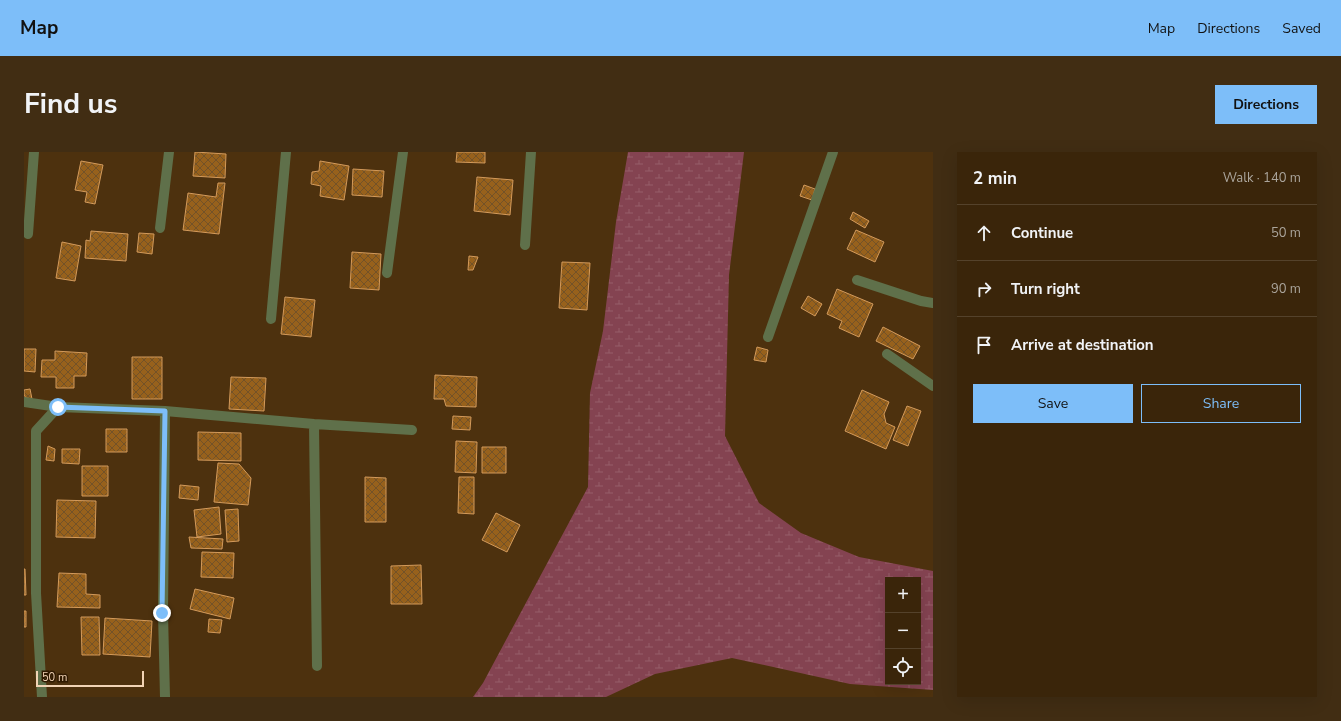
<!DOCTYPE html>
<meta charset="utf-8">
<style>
body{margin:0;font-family:"Nunito Sans",sans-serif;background:#412d13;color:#f1f3f6}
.controls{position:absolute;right:12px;bottom:12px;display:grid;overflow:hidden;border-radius:0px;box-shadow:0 4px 16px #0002}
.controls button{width:36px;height:36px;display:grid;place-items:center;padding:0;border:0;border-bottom:1px solid #54422b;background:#3a250a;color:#f1f3f6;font:20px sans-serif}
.scale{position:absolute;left:12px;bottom:10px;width:108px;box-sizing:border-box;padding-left:4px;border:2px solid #f1d3b5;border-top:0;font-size:11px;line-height:14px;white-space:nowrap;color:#f1d3b5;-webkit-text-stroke:3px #2f1900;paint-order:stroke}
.stop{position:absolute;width:12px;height:12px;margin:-9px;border:3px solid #7dbef9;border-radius:50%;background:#fff}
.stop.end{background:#7dbef9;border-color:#fff;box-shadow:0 1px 4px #0008}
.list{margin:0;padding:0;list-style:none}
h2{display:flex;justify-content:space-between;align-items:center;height:52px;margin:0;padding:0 16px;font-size:17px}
h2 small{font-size:13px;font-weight:400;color:#aba59c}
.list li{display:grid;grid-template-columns:26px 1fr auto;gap:12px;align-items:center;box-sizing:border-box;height:56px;padding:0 16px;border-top:1px solid #54422b}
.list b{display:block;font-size:15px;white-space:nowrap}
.list em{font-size:13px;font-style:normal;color:#aba59c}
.actions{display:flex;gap:8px;padding:12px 16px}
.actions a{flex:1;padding:9px 0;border:1px solid #7dbef9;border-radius:0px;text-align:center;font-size:14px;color:#7dbef9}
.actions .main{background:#7dbef9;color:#111}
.icon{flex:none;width:22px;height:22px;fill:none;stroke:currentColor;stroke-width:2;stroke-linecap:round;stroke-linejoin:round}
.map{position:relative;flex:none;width:909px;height:545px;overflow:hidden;border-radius:0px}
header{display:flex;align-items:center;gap:24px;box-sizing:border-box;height:56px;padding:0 20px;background:#7dbef9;color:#111}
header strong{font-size:19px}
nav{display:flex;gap:22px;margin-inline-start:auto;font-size:14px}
.intro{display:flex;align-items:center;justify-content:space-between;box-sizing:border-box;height:96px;padding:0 24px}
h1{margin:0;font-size:28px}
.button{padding:10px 18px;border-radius:0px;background:#7dbef9;color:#111;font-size:14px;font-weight:700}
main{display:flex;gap:24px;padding:0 24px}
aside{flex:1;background:#3a250a;border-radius:0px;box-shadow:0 4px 16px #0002}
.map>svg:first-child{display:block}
.wetland{fill:url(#wetland-marsh);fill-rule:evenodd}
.building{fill:url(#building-cross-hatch);stroke:#d39a5b}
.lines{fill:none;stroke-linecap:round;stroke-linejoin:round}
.minor{stroke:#5f704a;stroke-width:10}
.route{stroke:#7dbef9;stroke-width:5}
</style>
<header>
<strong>Map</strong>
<nav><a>Map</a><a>Directions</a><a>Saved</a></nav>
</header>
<div class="intro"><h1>Find us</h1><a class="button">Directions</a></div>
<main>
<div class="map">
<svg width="909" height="545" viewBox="0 0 909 545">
<defs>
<pattern id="wetland-marsh" width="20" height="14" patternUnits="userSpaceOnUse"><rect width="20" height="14" fill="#844351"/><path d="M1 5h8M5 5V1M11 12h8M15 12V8" fill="none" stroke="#965d68"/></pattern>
<pattern id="building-cross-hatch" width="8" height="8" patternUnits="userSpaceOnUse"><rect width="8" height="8" fill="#97611c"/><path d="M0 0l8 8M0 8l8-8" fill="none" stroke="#735228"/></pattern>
</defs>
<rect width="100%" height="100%" fill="#4d310e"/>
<path class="wetland" d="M604,0h116l-15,123 -4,161 34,67 42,30 58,24 74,14v119l-83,-6 -118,-26 -77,16 -49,23h-133l10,-14 105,-196 2,-94 13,-62 13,-109zM864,428h30v102h-30z"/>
<path class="building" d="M171,0l31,2 -1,24 -32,-2z
M433,0h28v11l-29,-1z
M57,9l22,4 -8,39 -10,-2 2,-10 -12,-2z
M296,9l29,5 -5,34 -24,-4 1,-10 -10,-2 1,-12 7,-1z
M329,17l31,2 -2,26 -30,-2z
M453,25l36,3 -3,35 -36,-4z
M194,31h7l-6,51 -36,-4 5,-37 28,4z
M780,33l11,4 -3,11 -12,-4z
M829,60l16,9 -4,7 -15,-9z
M832,78l28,12 -9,20 -28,-13z
M67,79l37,3 -2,27 -41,-3 1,-18 4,1z
M115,81l15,1 -2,20 -15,-2z
M38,90l19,4 -6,35 -19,-3z
M328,100l29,2 -2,36 -29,-2z
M445,104l9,1 -5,13h-5z
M538,110l28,1 -3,47 -28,-2z
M813,137l36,15 -14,33 -20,-9 3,-7 -15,-7z
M784,144l14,8 -7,12 -14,-8z
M261,145l30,3 -4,37 -30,-3z
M859,175l37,19 -7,13 -37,-18z
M733,195l11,3 -2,12 -12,-2z
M0,197h12l-1,23 -11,-1z
M31,199l32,2 -1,23h-12v12h-18v-11h-15l1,-17h13z
M108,205h30v42h-30z
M411,223l42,2 -1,30 -30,-1 -2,-7h-10z
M207,225l35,1 -2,33 -35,-2z
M6,237l2,10 -6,-1 -2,-3v-5z
M838,238l27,12 -5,12 2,9 9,4 -9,22 -41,-18z
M883,254l14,5 -13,35 -15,-6z
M429,264l18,1 -1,13 -18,-1z
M82,277h21v23h-21z
M174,280l43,1v28l-43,-1z
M432,289l21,1 -1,31 -21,-1z
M24,294l7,3 -1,12 -8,-1z
M458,295h24v26h-24z
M38,297h18l-1,15 -17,-1z
M194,311l21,1 12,14 -3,27 -34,-3z
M58,314h26v30h-26z
M341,325l21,1v44h-21z
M435,325h15v37l-16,-1z
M156,333l19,2 -1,13 -19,-2z
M33,348l39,1 -1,37 -39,-1z
M195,355l2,27 -24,3 -3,-27z
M214,357l1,32 -12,1 -2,-32z
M472,361l24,12 -13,27 -25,-12z
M165,385l34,2 -1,10 -31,-1z
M178,400l32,1 -1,25 -32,-1z
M397,413l1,39h-31v-38z
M0,417h1l1,26h-2z
M35,421l27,1v20l14,1v13l-43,-1z
M171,437l39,9 -4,21 -40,-10z
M0,459h2v16h-2z
M57,465h18l1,38h-18z
M81,466l47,3 -2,36 -47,-3z
M185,467l13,1 -2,13 -12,-1z"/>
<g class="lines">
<path class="minor" d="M136,76l9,-76
M4,82l6,-82
M501,93l6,-93
M363,121l16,-121
M833,128l64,21 12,2
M247,167l15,-167
M744,185l65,-185
M863,202l46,32
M0,250l34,5 107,4 149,13 98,6
M290,272l3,242
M18,545l-6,-104v-162l22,-24
M141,545l-2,-84 2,-202"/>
</g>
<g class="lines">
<path class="route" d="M34,255l107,4 -3,202"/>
</g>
</svg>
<div class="controls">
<button>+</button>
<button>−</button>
<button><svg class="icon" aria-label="locate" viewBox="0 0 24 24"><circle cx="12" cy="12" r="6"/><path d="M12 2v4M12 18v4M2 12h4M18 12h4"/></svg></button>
</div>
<div class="scale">50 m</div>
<div class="stop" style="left:34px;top:255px"></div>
<div class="stop end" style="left:138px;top:461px"></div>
</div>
<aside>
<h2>2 min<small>Walk · 140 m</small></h2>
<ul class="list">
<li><svg class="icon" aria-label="ahead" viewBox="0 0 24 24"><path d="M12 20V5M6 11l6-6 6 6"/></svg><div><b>Continue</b></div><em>50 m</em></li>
<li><svg class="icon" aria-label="right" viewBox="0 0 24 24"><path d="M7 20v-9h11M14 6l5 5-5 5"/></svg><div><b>Turn right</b></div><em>90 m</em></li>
<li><svg class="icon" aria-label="arrive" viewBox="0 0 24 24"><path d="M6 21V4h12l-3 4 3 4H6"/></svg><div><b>Arrive at destination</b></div></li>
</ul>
<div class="actions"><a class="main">Save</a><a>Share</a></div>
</aside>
</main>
